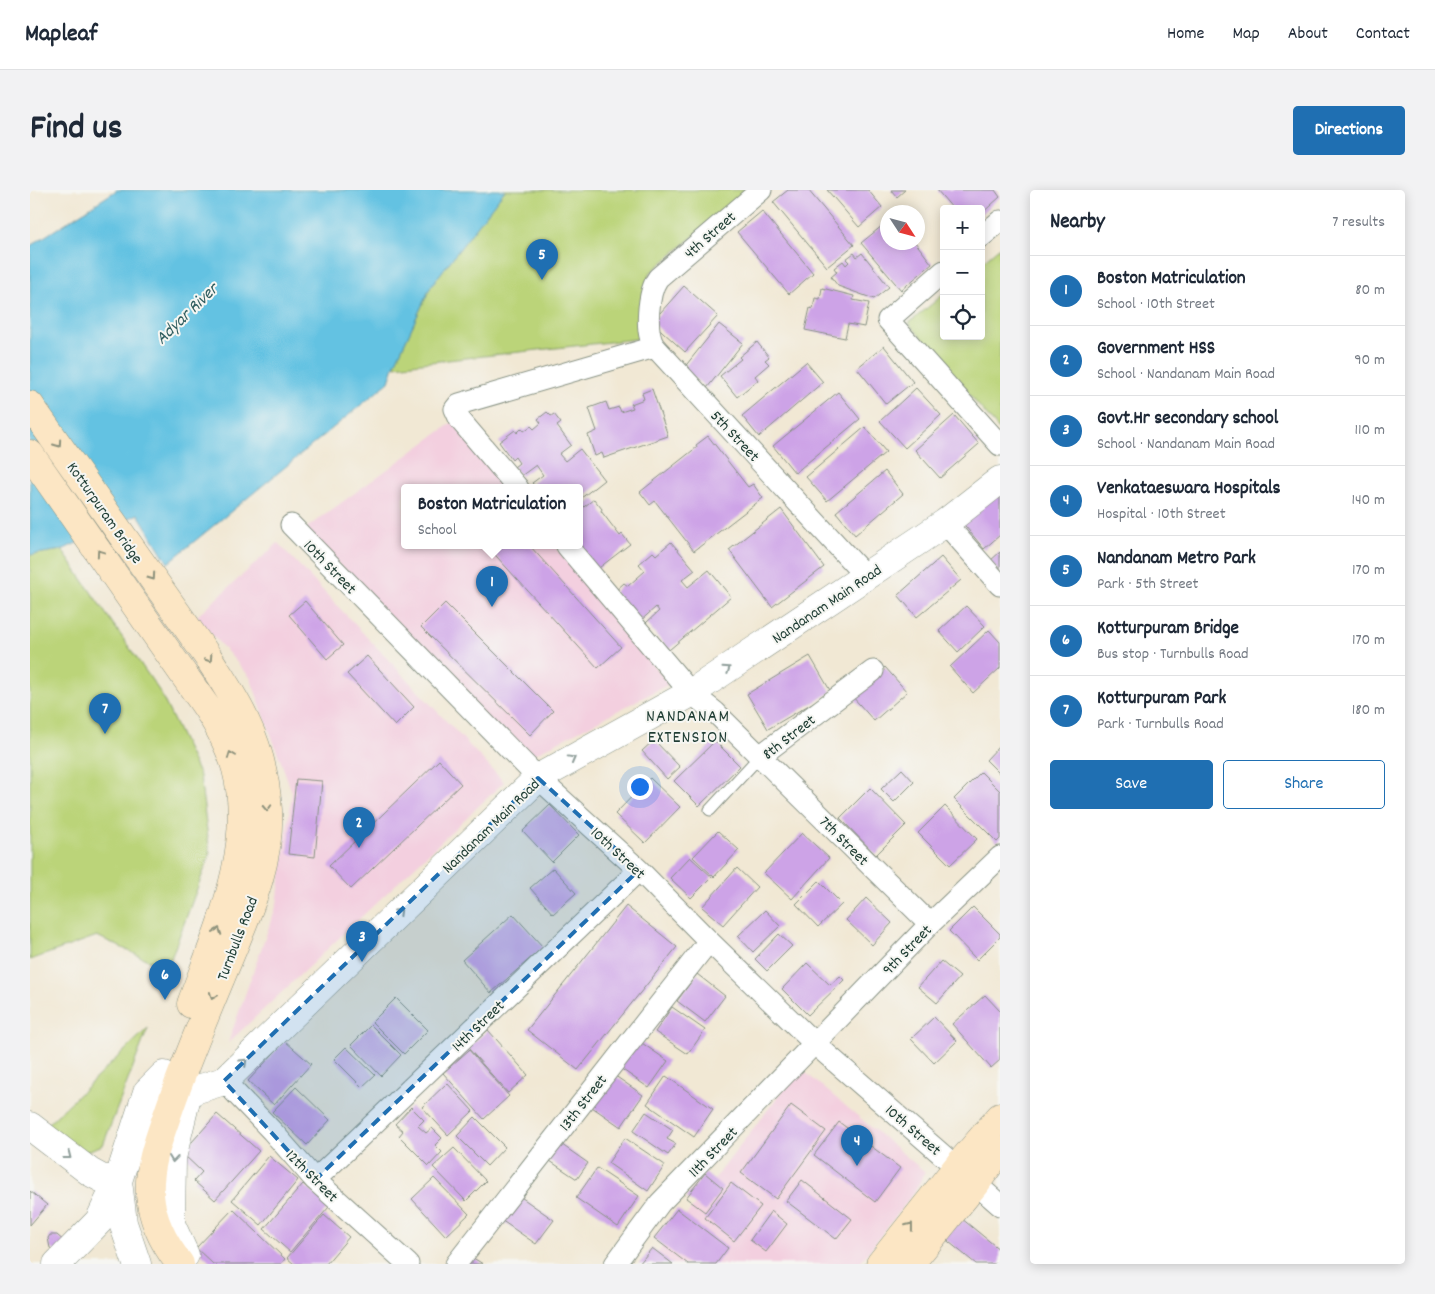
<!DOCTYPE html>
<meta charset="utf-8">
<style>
body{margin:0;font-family:Dekko,sans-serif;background:#f2f2f3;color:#1f2937}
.controls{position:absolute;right:15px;top:15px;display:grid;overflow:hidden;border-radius:5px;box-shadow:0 2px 12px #0003}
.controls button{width:45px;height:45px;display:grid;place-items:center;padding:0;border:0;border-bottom:1px solid #e0e1e3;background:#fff;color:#1f2937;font:25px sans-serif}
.compass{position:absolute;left:850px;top:15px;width:45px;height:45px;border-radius:50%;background:#fff;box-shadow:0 2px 12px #0003;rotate:126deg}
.you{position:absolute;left:609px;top:596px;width:18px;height:18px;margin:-12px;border:4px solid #fff;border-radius:50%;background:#1a73e8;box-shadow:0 0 0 8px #1a73e833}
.badge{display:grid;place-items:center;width:32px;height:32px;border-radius:50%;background:#1f6fb2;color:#fff;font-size:16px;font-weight:700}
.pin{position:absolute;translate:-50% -41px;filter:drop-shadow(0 1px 2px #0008)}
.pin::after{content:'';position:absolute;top:26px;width:18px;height:15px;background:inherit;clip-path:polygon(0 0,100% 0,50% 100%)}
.popup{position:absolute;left:371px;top:294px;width:182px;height:65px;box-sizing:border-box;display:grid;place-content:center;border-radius:5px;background:#fff;filter:drop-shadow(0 1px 4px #0005);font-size:16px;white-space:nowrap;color:#747a83}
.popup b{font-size:19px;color:#1f2937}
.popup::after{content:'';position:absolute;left:50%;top:100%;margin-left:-10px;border:10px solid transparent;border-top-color:#fff}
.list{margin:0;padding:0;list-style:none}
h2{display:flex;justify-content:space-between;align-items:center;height:65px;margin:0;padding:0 20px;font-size:21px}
h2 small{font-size:16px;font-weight:400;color:#747a83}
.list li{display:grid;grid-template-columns:32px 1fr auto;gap:15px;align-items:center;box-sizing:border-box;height:70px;padding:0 20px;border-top:1px solid #e0e1e3}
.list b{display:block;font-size:19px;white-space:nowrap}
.list p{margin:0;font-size:16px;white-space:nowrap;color:#747a83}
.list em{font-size:16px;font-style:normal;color:#747a83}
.actions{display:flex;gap:10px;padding:15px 20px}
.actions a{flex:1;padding:11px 0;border:1px solid #1f6fb2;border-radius:5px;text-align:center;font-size:18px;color:#1f6fb2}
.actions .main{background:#1f6fb2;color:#fff}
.icon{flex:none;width:28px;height:28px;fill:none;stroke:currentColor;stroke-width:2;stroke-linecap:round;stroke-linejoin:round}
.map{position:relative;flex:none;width:970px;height:1074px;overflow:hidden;border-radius:5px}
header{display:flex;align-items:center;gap:30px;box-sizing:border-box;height:70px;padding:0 25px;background:#fff;border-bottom:1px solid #e0e1e3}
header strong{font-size:24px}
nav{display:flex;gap:28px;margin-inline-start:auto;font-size:18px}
.intro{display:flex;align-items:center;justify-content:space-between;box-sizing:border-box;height:120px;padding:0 30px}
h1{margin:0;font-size:35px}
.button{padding:12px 22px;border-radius:5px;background:#1f6fb2;color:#fff;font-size:18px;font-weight:700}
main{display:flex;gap:30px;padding:0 30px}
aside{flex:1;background:#fff;border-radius:5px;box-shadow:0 2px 12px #0003}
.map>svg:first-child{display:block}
.built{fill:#f3cfdf}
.green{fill:#bbd479;stroke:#6d8856}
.water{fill:#64c2e2;stroke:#42808b}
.building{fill:#cda3e7}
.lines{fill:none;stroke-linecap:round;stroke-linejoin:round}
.service-casing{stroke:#889284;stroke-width:13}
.minor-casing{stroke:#889284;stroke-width:23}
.tertiary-casing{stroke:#889284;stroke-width:29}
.secondary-casing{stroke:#889284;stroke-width:29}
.service{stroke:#fff;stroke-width:11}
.minor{stroke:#fff;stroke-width:21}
.tertiary{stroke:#fff;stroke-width:28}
.secondary{stroke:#fce6c4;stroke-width:28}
.oneway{stroke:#8e927c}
.oneway2{stroke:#8f9e9a}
.marked{fill:#1f6fb2;fill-opacity:0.2;stroke:#1f6fb2;stroke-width:4;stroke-dasharray:10 6;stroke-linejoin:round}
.labels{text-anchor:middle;stroke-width:4;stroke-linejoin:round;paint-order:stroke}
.street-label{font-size:16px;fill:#1f3d34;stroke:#f6f6f2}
.water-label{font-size:18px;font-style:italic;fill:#305e60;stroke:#f6f6f2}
.neighbourhood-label{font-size:18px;letter-spacing:1px;fill:#1f3d34;stroke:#f6f6f2}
</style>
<header>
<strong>Mapleaf</strong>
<nav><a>Home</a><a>Map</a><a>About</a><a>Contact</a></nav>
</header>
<div class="intro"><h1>Find us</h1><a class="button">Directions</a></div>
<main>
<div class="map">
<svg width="970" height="1074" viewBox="0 0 970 1074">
<rect width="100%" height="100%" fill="#f6f6f2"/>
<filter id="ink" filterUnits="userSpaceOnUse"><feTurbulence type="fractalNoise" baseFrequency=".02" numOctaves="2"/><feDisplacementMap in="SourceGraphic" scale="10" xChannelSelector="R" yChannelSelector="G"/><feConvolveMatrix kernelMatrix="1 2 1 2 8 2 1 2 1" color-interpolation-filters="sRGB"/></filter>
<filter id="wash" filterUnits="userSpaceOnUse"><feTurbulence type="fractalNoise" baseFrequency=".0096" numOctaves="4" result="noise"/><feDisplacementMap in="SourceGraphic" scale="20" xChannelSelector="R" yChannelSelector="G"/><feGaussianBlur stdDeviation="1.12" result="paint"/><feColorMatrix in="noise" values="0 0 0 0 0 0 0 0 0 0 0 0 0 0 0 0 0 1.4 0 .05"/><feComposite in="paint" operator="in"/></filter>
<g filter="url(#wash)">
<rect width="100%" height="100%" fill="#f1e8d4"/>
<path class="built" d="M423,232l54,66h-103v58h151l114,138 -146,76 -218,-231z
M248,353l226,239 -276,261 49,-139 15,-112 -42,-115 -54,-60z
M770,878l125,104 -10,19 -56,73h-210z"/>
<path class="green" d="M475,0h243l-99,84 -3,64 -252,28 37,-80z
M970,57v184l-91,-108 35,-29v42h37v-73z
M32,360l98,142 40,84 10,78 -43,115 -70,-33 -67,24v-405z
M118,838l-45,117 -27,10 -32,-27z"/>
<path class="water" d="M87,0h388l-74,96 -37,80 -5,16 -221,181 -30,-49 -76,36 -32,5v-309z"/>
<g id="blocks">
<path class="building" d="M758,0h20l46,55 -27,22 -54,-65z
M797,0h41l14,17 -23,20z
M861,0h14l-8,7z
M907,0h58l5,7 -19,17v-5h-28z
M732,21l51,62 -24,21 -52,-62z
M858,31v21h27l17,22 -31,26 -40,-47z
M824,63l3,4 5,-4 27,34 -15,12 -36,-13 -7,-9 6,-5 -3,-4 9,-7 3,4 3,-3 -3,-3z
M654,96l34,30 -33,36 -33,-30z
M792,98l32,8 -1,4 16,3 -5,24 -16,-3 -3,14 -40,-8 5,-22 3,1 2,-11 5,1z
M689,134l24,19 -36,45 -24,-19z
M727,152l12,15 -4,3 4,4 -14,12 3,4 -21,17 -17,-21 21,-17 -2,-2z
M854,156l29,36 -27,22 -29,-36z
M776,172l17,20 -64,55 -17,-21z
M886,198l25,27 -36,33 -25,-27z
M622,199l16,47 -64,22 -2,-5 -7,3 -7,-21 9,-4 -8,-23 17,-6 3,8 10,-3 2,5 12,-4 -2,-4 13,-5 -2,-6z
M808,202l22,27 -65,54 -22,-27z
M517,222l4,4 3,-2 7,9 -4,3 14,19 -12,9 6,7 15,-12 24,31 -24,19v-11h-47l2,-2 -3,-3 11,-8 -7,-10 -15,11 -7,-9 5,-4 -4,-6 -3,3 -13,-18 16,-12 2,3 5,-5 2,3 7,-5 3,3 7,-6 -3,-4z
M924,225l25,29 -39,34 -25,-28z
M835,237l21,25 -59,49 -21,-24z
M678,246l40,51 5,-3 10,14 -69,53 -39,-50 -5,4 -10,-13 57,-45 -1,-2z
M855,281l18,23 -48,41 -19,-23z
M970,297v48l-16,14 -23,-28z
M564,309l8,10 -1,2 19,25 2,-2 8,10 -35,27 -15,-25v-36z
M751,319l43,58 -52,40 -43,-57z
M641,352l24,28 -13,10 6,7 21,-17 22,27 -62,53 -23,-27 13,-12 -3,-4 -18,16 -24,-31 10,-9 4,3 17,-15 -6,-7 14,-12 3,3z
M457,356h43l91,101 -23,21z
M970,362v21l-10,-12z
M911,367l20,23 -44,37 -19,-22z
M275,411l38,44 -16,14 -38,-44z
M415,413l108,108 -23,24 -109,-108z
M936,416l19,20 -27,26 -19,-21z
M959,440l11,12v26l-27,25 -23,-26z
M337,466l47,51 -19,19 -48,-52z
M780,466l21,36 -63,37 -21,-35z
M855,477l22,25 -33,29 -22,-25z
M624,550l26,27 -13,12 -25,-28z
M685,551l25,25 -41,40 -25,-25z
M970,555v29l-14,-14z
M409,570l22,24 -110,105 -22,-23z
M872,579l12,13 -20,20 -13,-13z
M951,582l19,19v48l-3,3 -43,-43z
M620,588l30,29 -35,36 -30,-29z
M266,589l26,2 -7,76 -27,-3z
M840,598l36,37 -30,30 -36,-37z
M520,615l29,30 -27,27 -29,-31z
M915,616l32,33 -27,26 -32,-32z
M688,641l21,19 -25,27 -21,-20z
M772,643l27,25 -37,41 -28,-26z
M660,667l22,20 -21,21 -21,-20z
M523,678l23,25 -23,21 -23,-26z
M707,678l20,19 -34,38 -21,-18z
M789,691l23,23 -24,23 -22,-23z
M836,708l26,25 -20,22 -26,-25z
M596,716l51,41 -99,123 -51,-40z
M943,717l27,27v3l-23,23 -28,-29z
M735,720l15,16 -27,26 -15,-16z
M483,724l30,33 -52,46 -29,-33z
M749,744l13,12 -25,25 -12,-12z
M911,771l19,16 -23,26 -19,-16z
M777,773l23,22 10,-9 4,4 -36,35 -26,-26z
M667,784l28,22 -20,26 -28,-21z
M955,805l15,16v49l-9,8 -39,-44z
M366,808l32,32 -24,24 -32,-32z
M642,817l33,23 -17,24 -33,-22z
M904,827l23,24 -23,22 -23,-24z
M341,835l30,30 -20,21 -30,-31z
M458,840l40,45 -20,18 -40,-45z
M606,849l32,22 -19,27 -32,-22z
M255,851l26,23 -37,41 -26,-24z
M316,857l29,28 -13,12 -28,-28z
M439,860l40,46 -25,23 -41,-46z
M581,883l32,22 -22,32 -32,-22z
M636,886l47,33 -19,28 -47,-33z
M417,893l26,28 -25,24 -26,-28z
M266,897l34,33 -23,25 -35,-33z
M761,915l35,26 -50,68 -35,-26z
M381,917l13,13 -6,6 8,7 6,-5 10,10 -7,7 7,7 -13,14 -30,-30 4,-5 -8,-7z
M616,922l27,18 -6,9 9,5 -8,11 -35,-24z
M187,924l42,37 -44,49 -21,-19 8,-9 -20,-19z
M445,927l30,30 -18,19 -30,-30z
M809,932l61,46 -25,34 -61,-47z
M595,948l40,27 -17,26 -40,-28z
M525,950l33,23 -11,16 -33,-22z
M424,958l32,33 -20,20 -33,-34z
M239,966l29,24 -37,45 -29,-25z
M567,978l42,28 -21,31 -42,-29z
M675,983l18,15 -18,24 -19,-14z
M404,988l35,36 -23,22 -34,-37z
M772,990l50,39 -16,20 -50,-38z
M701,993l30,23 -27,35 -29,-23z
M273,994l26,23 -39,45 -26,-23z
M0,1001l17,14 -17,20z
M485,1003l39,27 -18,24 -38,-26z
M203,1019l52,50 -4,5h-68l-17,-16z
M647,1019l51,39 -12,16h-28l-34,-26z
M741,1021l16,13 -21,28 -16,-12z
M294,1025l25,22 -23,27h-32l-7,-6z
M931,1028l39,32v14h-24l-32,-26z
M20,1045h7l9,8 -7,11 -9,-6 -2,-10z
M622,1058l21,16h-34z
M440,1066l13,8h-18z"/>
</g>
</g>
<g filter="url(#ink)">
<use href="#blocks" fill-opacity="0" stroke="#889284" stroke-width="1"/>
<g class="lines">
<g class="service-casing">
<path id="service" d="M680,620l50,-54"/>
</g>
<g class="minor-casing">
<path id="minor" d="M731,0l-103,88c-10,14 -14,56 -3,69l211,230
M951,47l19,-16
M914,81l-56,49 112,125
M488,298l-58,-68 -5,-11 4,-5 196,-57
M915,333l55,62
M261,335l247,253 101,92 70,71 106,103 185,161
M537,356l124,147 24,19 215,212
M730,566l113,-85
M194,891l48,50 43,49 93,84
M285,990l324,-310
M426,1074l253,-323
M585,1074l45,-61 270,-279 70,-67"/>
</g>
<g class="tertiary-casing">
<path id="tertiary" d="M150,889l8,13 -16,66 -1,66 14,31
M158,902l36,-11 314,-303 153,-85 254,-170 55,-43
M0,936l60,46 11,6 17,3 -19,40 -42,43
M107,1074l-14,-41 -5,-42 29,-89 17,-17"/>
</g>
<g class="secondary-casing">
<path id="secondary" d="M0,215l178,252c13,21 28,42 38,65 13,27 20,59 22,88 3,54 -21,104 -41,153 -20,48 -40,95 -57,144 -10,29 -22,57 -20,88 2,25 15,50 30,69
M0,264l177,254c12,19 23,39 29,61 21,79 -19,163 -45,235
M850,1074l77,-97 43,-50
M880,1074l66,-81 24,-33"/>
</g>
<use href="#service" class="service"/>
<use href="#minor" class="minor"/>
<use href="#tertiary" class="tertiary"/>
<use href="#secondary" class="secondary"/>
</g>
<defs><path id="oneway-chevron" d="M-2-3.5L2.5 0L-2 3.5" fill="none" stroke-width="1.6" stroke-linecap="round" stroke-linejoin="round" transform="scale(1.25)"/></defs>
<g class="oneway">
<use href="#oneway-chevron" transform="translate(28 254) rotate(55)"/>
<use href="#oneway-chevron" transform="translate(70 363) rotate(-125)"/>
<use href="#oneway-chevron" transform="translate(122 387) rotate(55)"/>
<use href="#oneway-chevron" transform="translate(179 469) rotate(57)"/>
<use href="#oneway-chevron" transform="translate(201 565) rotate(-111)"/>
<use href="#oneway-chevron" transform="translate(237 618) rotate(87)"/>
<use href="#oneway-chevron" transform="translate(188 741) rotate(-70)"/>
<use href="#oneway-chevron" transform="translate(183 806) rotate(112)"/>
<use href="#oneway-chevron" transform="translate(880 1036) rotate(-52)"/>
</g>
<g class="oneway2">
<use href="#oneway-chevron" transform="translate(697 479) rotate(-34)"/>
<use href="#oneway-chevron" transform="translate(542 569) rotate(-29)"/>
<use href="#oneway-chevron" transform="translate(369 722) rotate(-44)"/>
<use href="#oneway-chevron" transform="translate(214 872) rotate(-44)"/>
<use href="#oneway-chevron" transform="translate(38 966) rotate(38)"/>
<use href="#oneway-chevron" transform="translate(143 969) rotate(97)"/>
</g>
</g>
<path class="marked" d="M508,588l101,92 -324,310 -91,-99z"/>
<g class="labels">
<g class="street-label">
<text transform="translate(679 44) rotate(-41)" y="6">4th Street</text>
<text transform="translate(706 245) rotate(47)" y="6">5th Street</text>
<text transform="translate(76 322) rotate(55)" y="6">Kotturpuram Bridge</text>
<text transform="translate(301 376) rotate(46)" y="6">10th Street</text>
<text transform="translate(796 413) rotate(-34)" y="6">Nandanam Main Road</text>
<text transform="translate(758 546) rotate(-38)" y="6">8th Street</text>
<text transform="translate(460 635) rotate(-44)" y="6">Nandanam Main Road</text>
<text transform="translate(815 650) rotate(45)" y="6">7th Street</text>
<text transform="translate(589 662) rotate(43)" y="6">10th Street</text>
<text transform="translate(206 748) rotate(-69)" y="6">Turnbulls Road</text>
<text transform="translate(876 759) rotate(-46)" y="6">9th Street</text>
<text transform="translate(447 835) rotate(-44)" y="6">14th Street</text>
<text transform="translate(552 912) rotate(-52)" y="6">13th Street</text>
<text transform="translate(884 939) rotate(41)" y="6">10th Street</text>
<text transform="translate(682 961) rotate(-46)" y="6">11th Street</text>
<text transform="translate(283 985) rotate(45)" y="6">12th Street</text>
</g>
<g class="water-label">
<text transform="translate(156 123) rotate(-44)" y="6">Adyar River</text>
</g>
<g class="neighbourhood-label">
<text x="658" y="531">NANDANAM<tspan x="658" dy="21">EXTENSION</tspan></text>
</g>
</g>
</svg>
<div class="controls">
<button>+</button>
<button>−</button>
<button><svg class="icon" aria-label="locate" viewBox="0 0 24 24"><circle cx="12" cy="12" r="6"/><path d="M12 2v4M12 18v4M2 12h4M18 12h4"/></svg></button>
</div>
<svg class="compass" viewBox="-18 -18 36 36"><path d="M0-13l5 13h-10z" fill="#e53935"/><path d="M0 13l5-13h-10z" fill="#747a83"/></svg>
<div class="you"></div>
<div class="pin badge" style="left:462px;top:417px">1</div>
<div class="popup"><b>Boston Matriculation</b>School</div>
<div class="pin badge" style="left:329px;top:658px">2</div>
<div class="pin badge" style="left:332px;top:772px">3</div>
<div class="pin badge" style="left:827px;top:976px">4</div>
<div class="pin badge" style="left:512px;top:90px">5</div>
<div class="pin badge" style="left:135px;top:810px">6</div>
<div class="pin badge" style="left:75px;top:544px">7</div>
</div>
<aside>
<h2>Nearby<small>7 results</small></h2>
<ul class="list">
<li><span class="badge">1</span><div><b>Boston Matriculation</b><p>School · 10th Street</p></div><em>80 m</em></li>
<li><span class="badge">2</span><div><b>Government HSS</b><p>School · Nandanam Main Road</p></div><em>90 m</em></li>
<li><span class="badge">3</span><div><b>Govt.Hr secondary school</b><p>School · Nandanam Main Road</p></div><em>110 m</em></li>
<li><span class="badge">4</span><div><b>Venkataeswara Hospitals</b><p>Hospital · 10th Street</p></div><em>140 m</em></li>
<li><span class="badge">5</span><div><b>Nandanam Metro Park</b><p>Park · 5th Street</p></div><em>170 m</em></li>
<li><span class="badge">6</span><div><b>Kotturpuram Bridge</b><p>Bus stop · Turnbulls Road</p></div><em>170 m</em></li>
<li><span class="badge">7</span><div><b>Kotturpuram Park</b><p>Park · Turnbulls Road</p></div><em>180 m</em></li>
</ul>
<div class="actions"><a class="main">Save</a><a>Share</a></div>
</aside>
</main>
